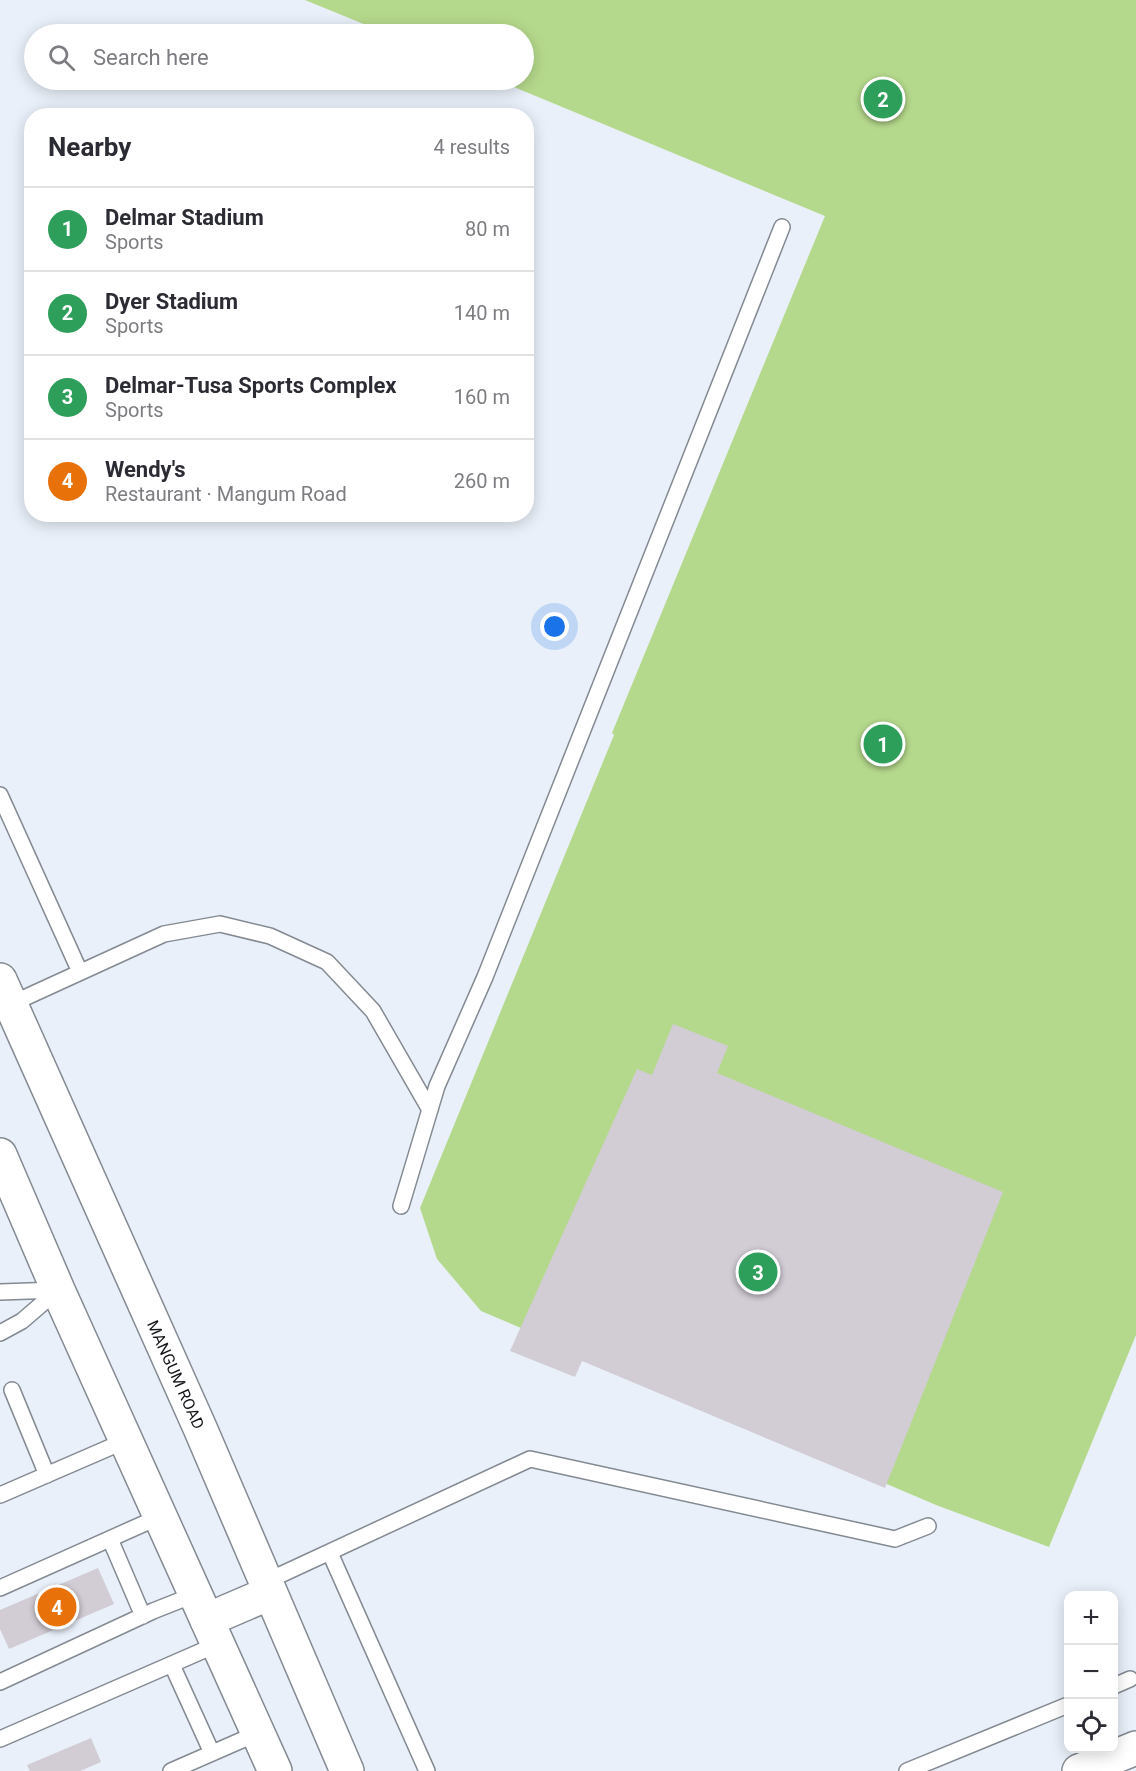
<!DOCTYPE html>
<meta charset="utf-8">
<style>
body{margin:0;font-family:Roboto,sans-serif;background:#f2f2f3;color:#2b2b33}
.controls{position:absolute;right:18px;bottom:18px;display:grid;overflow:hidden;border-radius:12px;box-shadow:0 3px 15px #0003}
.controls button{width:54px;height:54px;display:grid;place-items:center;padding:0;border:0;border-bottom:2px solid #e1e1e2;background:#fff;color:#2b2b33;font:30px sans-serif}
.you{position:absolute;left:555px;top:627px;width:21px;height:21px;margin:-15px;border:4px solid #fff;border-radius:50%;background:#1a73e8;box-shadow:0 0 0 9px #1a73e833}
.badge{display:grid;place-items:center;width:39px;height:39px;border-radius:50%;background:#d93025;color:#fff;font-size:20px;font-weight:700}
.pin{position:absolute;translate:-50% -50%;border:3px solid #fff;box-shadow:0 2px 6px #0006}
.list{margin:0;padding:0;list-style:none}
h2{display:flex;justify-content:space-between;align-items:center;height:78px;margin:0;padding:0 24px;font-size:26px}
h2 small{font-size:20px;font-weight:400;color:#7c7c81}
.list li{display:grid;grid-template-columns:39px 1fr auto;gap:18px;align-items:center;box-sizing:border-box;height:84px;padding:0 24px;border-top:2px solid #e1e1e2}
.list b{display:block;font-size:22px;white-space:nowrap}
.list p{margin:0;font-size:20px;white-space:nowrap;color:#7c7c81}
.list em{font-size:20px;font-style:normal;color:#7c7c81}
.icon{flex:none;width:33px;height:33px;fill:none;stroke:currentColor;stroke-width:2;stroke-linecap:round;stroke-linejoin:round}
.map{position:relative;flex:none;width:1136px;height:1771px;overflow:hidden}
.search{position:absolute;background:#fff;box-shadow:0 3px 15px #0003;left:24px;top:24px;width:510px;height:66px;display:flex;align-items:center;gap:15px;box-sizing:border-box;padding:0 21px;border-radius:33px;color:#7c7c81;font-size:22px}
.panel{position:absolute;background:#fff;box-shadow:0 3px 15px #0003;left:24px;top:108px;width:510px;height:414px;border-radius:24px}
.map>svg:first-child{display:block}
.green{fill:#b5d98c}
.building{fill:#d2ccd5}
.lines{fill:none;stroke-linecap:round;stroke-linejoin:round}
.lane-casing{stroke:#838a91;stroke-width:18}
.secondary-casing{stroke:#838a91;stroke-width:36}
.lane{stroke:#fff;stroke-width:15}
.secondary{stroke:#fff;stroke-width:33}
.labels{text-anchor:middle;stroke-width:4.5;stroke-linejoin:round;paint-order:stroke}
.street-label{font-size:16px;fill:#131518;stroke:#e9f0f9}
</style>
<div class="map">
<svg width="1136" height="1771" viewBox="0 0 1136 1771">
<rect width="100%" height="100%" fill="#e9f0f9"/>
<path class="green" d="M305,0h831v1335l-87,212 -113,-42 -455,-194 -44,-52 -17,-51 194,-473 -2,-2 213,-517 -328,-136h27v-46h-136z"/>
<path class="building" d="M673,1024l55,22 -11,27 286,119 -118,296 -303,-127 -7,16 -65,-26 127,-282 15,6z
M98,1568l16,36 -105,45 -9,-20v-19z
M91,1738l10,24 -21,9h-50l-3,-6z"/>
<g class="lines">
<g class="lane-casing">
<path id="lane" d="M0,795l80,177
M11,1004l153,-70 56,-10 50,12 57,26 46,49 57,99
M401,1206l36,-120 48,-109 297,-750
M0,1292l58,-2
M0,1333l22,-12 36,-31
M12,1390l35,85
M0,1495l127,-55
M110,1539l33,77
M330,1553l97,218
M265,1582l265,-123 365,80 33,-13
M0,1588l161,-72
M172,1665l40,88
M0,1682l153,-71 43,-17
M1114,1686l16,-7
M0,1739l218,-95
M171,1771l87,-38
M907,1771l161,-66"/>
</g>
<g class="secondary-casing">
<g id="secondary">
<path id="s1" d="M0,980l200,448 147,343"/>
<path d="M0,1155l58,135 217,481"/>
<path d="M207,1620l63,-27"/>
<path d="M1079,1771l57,-23"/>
</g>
</g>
<use href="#lane" class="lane"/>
<use href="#secondary" class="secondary"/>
</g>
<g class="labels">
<g class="street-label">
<text dy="6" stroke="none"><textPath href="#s1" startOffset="432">MANGUM ROAD</textPath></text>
</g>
</g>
</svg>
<div class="controls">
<button>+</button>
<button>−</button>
<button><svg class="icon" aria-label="locate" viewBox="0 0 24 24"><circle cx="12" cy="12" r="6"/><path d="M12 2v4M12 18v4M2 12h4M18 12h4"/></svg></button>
</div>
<div class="you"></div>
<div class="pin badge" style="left:883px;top:744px;background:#2e9e5b">1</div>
<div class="pin badge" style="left:883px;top:99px;background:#2e9e5b">2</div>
<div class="pin badge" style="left:758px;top:1272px;background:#2e9e5b">3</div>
<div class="pin badge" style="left:57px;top:1607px;background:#e8710a">4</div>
<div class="search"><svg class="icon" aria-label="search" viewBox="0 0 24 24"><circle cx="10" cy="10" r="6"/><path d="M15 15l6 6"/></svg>Search here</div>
<section class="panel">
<h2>Nearby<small>4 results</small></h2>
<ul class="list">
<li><span class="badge" style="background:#2e9e5b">1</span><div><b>Delmar Stadium</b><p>Sports</p></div><em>80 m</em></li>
<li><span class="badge" style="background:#2e9e5b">2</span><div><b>Dyer Stadium</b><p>Sports</p></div><em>140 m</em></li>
<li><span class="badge" style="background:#2e9e5b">3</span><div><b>Delmar-Tusa Sports Complex</b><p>Sports</p></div><em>160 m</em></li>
<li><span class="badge" style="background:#e8710a">4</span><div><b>Wendy's</b><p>Restaurant · Mangum Road</p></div><em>260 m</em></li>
</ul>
</section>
</div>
